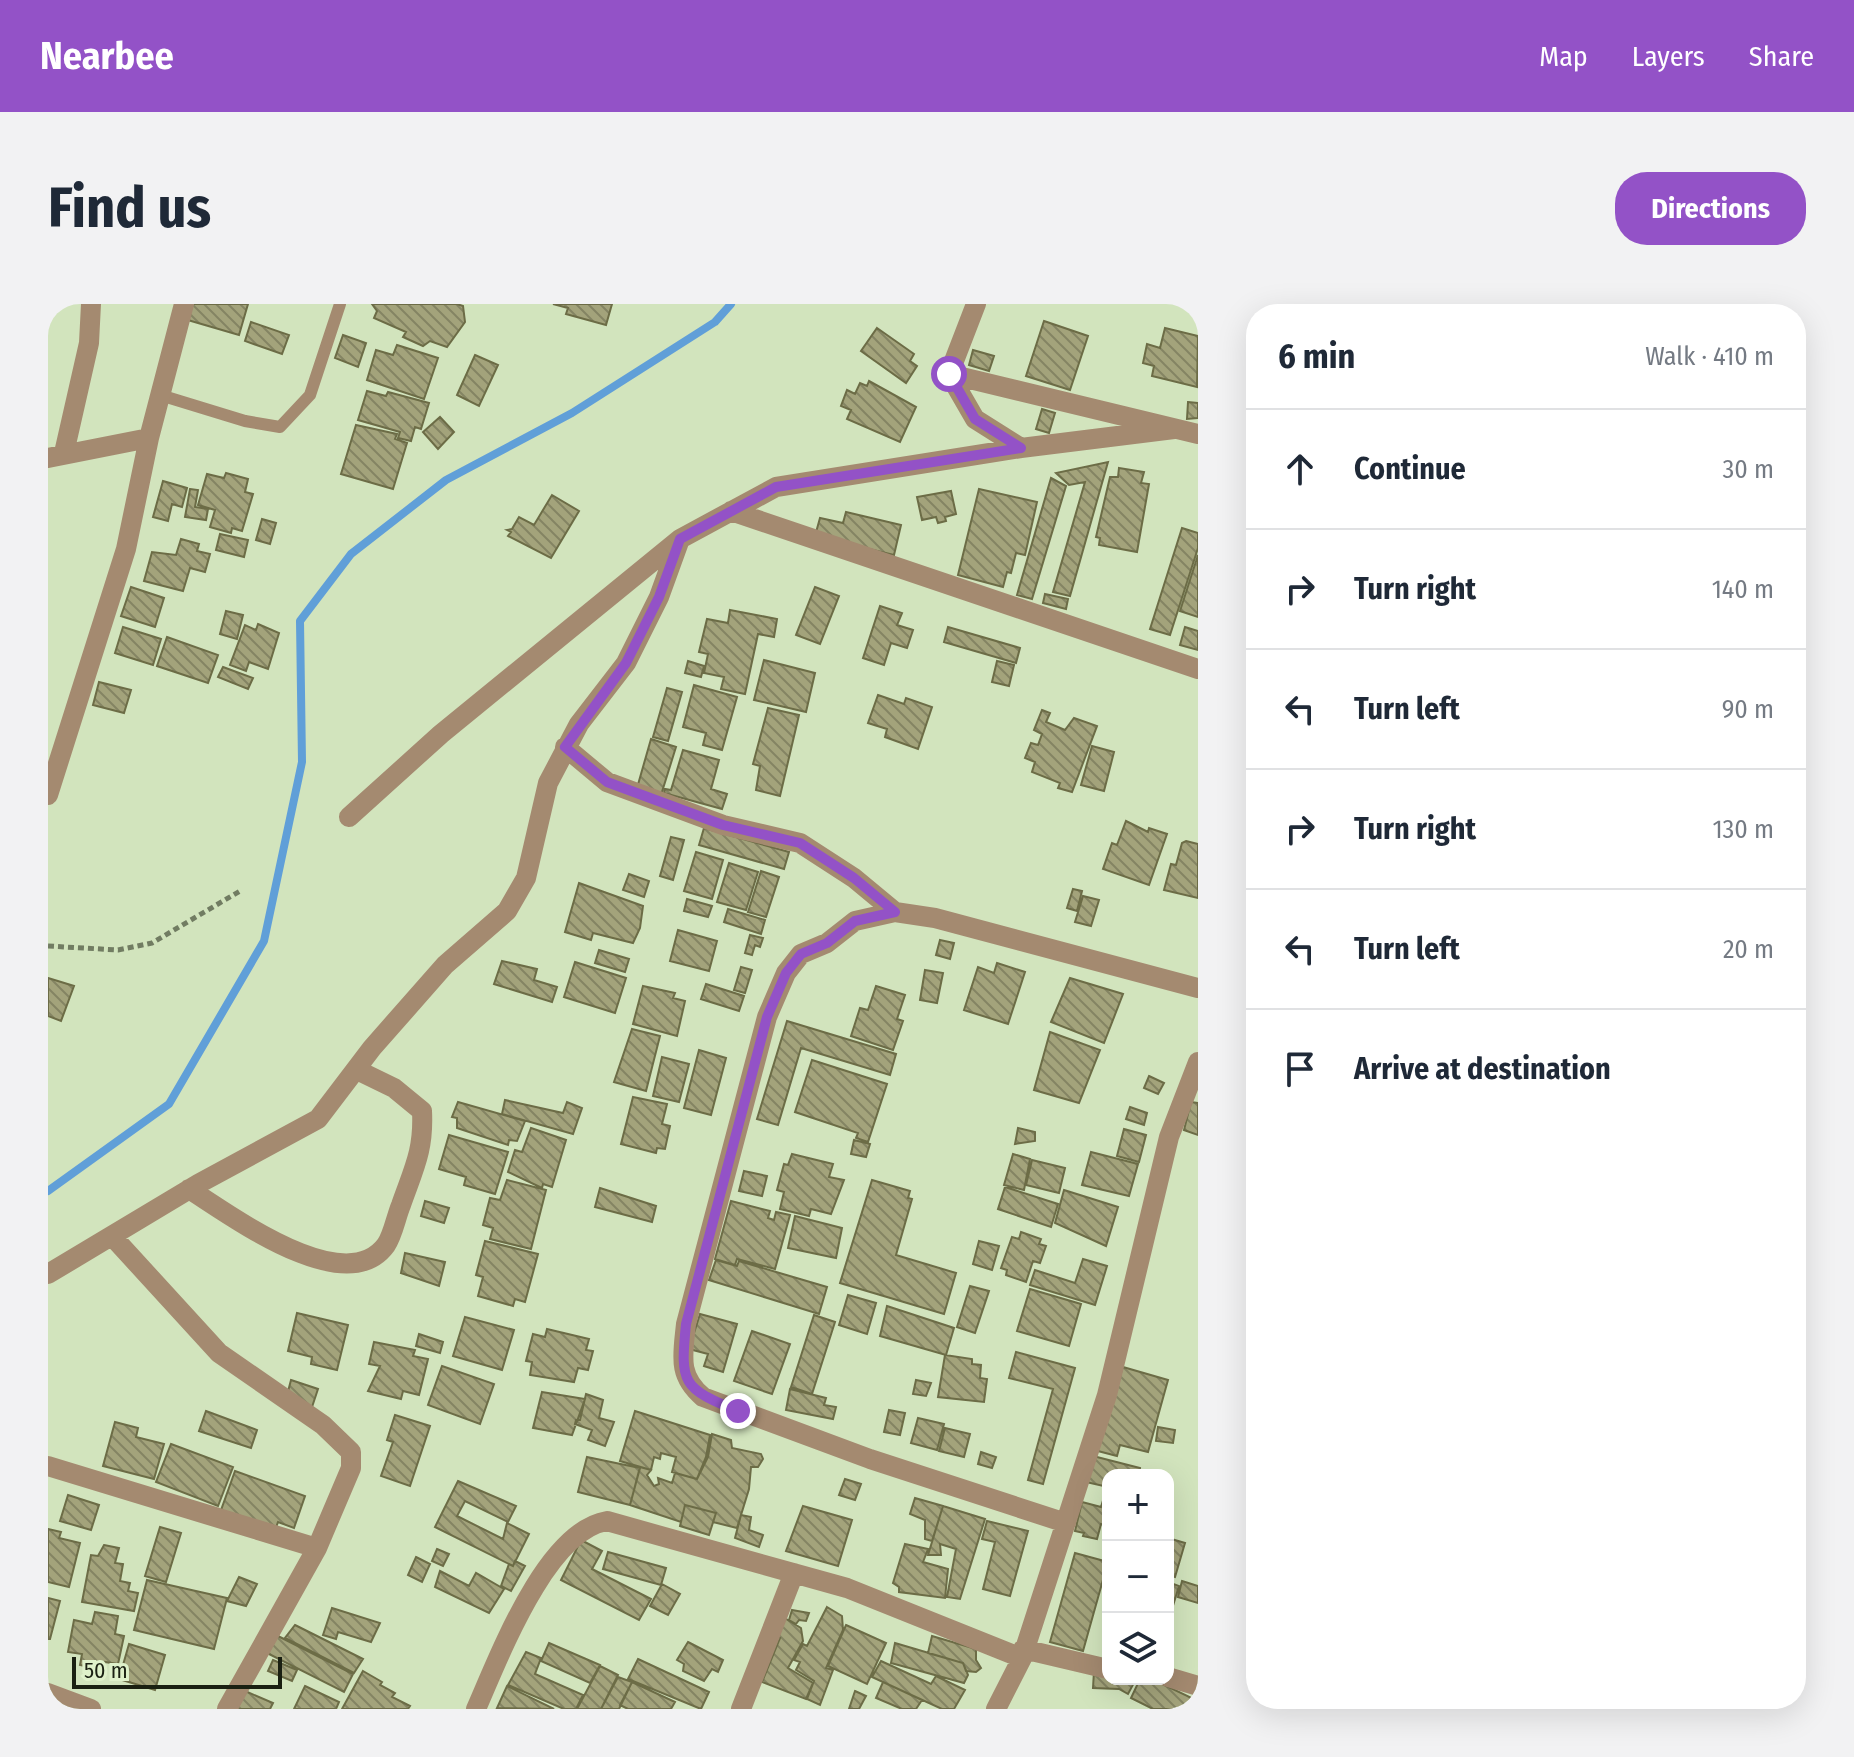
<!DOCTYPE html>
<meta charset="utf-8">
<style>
body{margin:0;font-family:"Fira Sans Condensed",sans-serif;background:#f2f2f3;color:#1f2937}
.controls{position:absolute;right:24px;bottom:24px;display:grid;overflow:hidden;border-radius:16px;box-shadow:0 8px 32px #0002}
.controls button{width:72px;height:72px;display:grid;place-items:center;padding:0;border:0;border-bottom:2px solid #e0e1e3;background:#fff;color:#1f2937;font:40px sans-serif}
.scale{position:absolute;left:24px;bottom:20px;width:210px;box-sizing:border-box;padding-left:8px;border:4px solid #1a2012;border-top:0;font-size:22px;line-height:28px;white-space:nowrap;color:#1a2012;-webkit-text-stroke:6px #dff1ca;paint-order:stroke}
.stop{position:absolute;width:24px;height:24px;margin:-18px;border:6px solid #9352c7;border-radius:50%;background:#fff}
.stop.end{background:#9352c7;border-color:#fff;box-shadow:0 2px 8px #0008}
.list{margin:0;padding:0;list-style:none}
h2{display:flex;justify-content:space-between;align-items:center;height:104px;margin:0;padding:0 32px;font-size:34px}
h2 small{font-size:26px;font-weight:400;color:#747a83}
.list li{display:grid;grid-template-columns:52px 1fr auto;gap:24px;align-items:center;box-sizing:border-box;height:120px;padding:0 32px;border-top:2px solid #e0e1e3}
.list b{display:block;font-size:30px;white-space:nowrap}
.list em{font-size:26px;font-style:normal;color:#747a83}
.icon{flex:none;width:44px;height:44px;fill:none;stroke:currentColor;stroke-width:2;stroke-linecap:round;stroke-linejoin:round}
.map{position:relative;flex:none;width:1150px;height:1405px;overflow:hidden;border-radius:32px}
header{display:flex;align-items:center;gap:48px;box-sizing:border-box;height:112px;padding:0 40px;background:#9352c7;color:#fff}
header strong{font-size:38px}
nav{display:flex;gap:44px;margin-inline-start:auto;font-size:28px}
.intro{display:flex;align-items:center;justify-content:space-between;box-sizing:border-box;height:192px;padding:0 48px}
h1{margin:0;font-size:56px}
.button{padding:20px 36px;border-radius:32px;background:#9352c7;color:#fff;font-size:28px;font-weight:700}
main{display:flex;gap:48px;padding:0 48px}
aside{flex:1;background:#fff;border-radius:32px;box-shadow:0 8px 32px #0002}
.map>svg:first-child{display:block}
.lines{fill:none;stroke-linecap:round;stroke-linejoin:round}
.stream{stroke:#609fd8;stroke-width:8}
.building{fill:url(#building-back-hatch);stroke:#6c6c46;stroke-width:2}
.path{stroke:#717c62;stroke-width:5;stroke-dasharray:6 4;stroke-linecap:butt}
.service{stroke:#a48a70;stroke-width:12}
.minor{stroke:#a48a70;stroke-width:20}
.route{stroke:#9352c7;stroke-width:10}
</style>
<header>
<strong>Nearbee</strong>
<nav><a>Map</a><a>Layers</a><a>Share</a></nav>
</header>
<div class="intro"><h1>Find us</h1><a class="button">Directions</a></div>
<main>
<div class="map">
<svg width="1150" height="1405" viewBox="0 0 1150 1405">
<defs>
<pattern id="building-back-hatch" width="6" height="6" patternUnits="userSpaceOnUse" patternTransform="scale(2)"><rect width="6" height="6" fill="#a3a37b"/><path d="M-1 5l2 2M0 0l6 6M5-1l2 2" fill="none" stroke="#848463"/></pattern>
</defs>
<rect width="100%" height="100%" fill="#d2e4bd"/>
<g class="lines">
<path class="stream" d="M0,887l121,-87 95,-163 38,-179 -2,-141 51,-67 95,-74 126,-67 143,-91 16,-18"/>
</g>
<path class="building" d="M138,0h62l-9,31 -58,-17z
M324,0h85l6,2 2,16 -18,25 -17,-6 -7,5 -20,-9 3,-5 -32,-14 3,-7z
M505,0h59l-6,21 -40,-11 2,-6z
M996,17l44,15 -18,54 -44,-14z
M203,18l38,13 -7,19 -37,-13z
M829,24l37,26 -4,7 7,5 -11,17 -45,-32z
M1117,24l33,8 -1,51 -45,-11 2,-10 -11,-3 4,-19 13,4z
M295,31l23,8 -8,24 -23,-9z
M349,41l41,13 -14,41 -57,-19 9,-30 17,5z
M925,46l21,6 -5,15 -20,-6z
M427,51l23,10 -19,41 -22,-11z
M821,77l47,26 -16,35 -53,-23 4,-9 -10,-4 6,-16 8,4 5,-11 7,3z
M319,87l19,5 2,-4 41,11 -8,26 -6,-2 -4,14 -13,-3 2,-6 -42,-12z
M1140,98l10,1v15l-11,1z
M994,105l13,4 -6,20 -13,-4z
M392,113l14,15 -16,17 -15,-17z
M308,121l41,9 -2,5 12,4 -14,46 -52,-15z
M1060,158l-38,134 -17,-4 32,-110 -16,3 -13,-12z
M1071,164l25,4 -3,11 8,1 -12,68 -38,-7 1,-7 -4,-1 14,-60h8z
M178,169l22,6 -3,13 8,2 -11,37 -10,-3 -1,5 -21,-6 5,-17 -17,-5 9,-31 17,4z
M1003,174l15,8 -34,113 -15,-4z
M115,177l24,7 -5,19 -10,-3 -4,17 -15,-4z
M142,185l8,1 -3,17 13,2 -2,11 -21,-3z
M931,185l58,13 -12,53 -9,-2 -5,20 -4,-1 -4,15 -45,-12z
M903,187l5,23 -11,3 1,4 -8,2 -2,-6 -14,3 -5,-23z
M504,191l27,16 -28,47 -43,-22 3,-4 -4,-2 5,-1 7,-12 15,8z
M798,208l55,13 -7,30 -79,-19 5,-18 23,5z
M214,215l14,4 -6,21 -14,-4z
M1134,224l16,5v15l-28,87 -20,-6z
M172,230l28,6 -4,17 -28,-7z
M133,235l18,5 -2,7 13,3 -5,18 -15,-4 -7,23 -39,-10 8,-29 24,3z
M1150,251v62l-18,-6z
M83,283l33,11 -9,29 -34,-11z
M767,283l24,9 -19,48 -24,-9z
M997,290l23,5 -2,10 -23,-6z
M832,302l22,7 -5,12 16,5 -6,18 -16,-5 -7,22 -21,-7z
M682,306l47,9 -3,18 -16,-3 -13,60 -24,-5 3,-12 -20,-4 4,-19 -9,-2 8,-33 21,4z
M178,307l17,4 -6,24 -17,-5z
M210,320l21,9 -11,36 -19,-7 -3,9 -16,-6 15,-40 11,5z
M75,323l38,12 -8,26 -38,-12z
M900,323l72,21 -4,15 -72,-21z
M1137,323l13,4v19l-18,-5z
M119,333l51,18 -10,28 -51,-17z
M716,356l51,13 -9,39 -52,-12z
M640,357l16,5 -3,11 -16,-4z
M949,357l17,4 -5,21 -17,-4z
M175,363l30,11 -5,11 -30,-12z
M51,378l32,8 -7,23 -31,-8z
M646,381l43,12 -15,53 -19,-5 3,-12 -23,-6z
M619,384l15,4 -14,49 -15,-4z
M830,391l26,9 2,-6 26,9 -14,42 -33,-12 2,-8 -19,-6z
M720,404l31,7 -19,81 -24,-6 4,-24 -7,-2z
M994,406l8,3 -4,9 19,8 9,-12 23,8 -25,66 -14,-4 2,-5 -28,-11 3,-10 -10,-4 6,-15 7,2 4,-11 -8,-4z
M603,435l25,8 -15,48 -24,-7z
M1044,442l22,6 -10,39 -23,-6z
M635,446l36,10 -8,29 16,5 -5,15 -58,-16 1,-4 6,1z
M1078,517l22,11 1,-4 18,6 -18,51 -46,-16 9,-26 5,2z
M656,524l85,24 -5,17 -85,-24z
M623,533l13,3 -11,40 -13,-4z
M1138,537l12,3v54l-34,-8 7,-26 5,1 6,-22z
M648,548l27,8 -11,39 -28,-8z
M681,559l29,9 -12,38 -29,-8z
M713,567l18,6 -13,40 -18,-5z
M581,570l20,7 -5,16 -21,-7z
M531,579l64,23 -3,22 -7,15 -40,-10 -2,7 -26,-8z
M1025,585l9,2 -5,20 -10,-3z
M1035,592l16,4 -8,26 -16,-4z
M639,595l25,7 -4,11 -24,-6z
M680,605l37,11 -4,14 -37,-12z
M630,626l39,11 -8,30 -39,-10z
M702,631l13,3 -3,9 -5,-2 -3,10 -7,-2z
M892,636l14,3 -4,16 -14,-4z
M551,646l30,9 -4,13 -30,-9z
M454,657l35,8 -3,11 23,7 -5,15 -58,-18z
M527,658l51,16 -11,35 -51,-16z
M949,659l28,9 -17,52 -44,-14 14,-43 16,6z
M693,663l11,3 -7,23 -11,-3z
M877,666l18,3 -6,30 -17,-3z
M0,674l26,8 -13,35 -13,-5z
M1022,674l53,16 -19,49 -53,-21z
M658,680l38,12 -5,15 -38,-12z
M595,682l32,7 -2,5 12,3 -8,35 -44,-12z
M828,682l29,9 -8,24 6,2 -10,29 -42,-14 9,-28 8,2z
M739,717l109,33 -6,21 -89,-27 -23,77 -21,-6z
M584,725l28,7 -14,55 -32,-9z
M1002,728l50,18 -21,53 -45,-13z
M651,746l27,8 -15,57 -27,-7z
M614,753l27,7 -10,38 -26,-6z
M764,756l75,24 -19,58 -12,-4 2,-5 -63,-21z
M1101,772l15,7 -6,11 -14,-6z
M585,793l34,7 -5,20 8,2 -5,23 -8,-1 -1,5 -35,-9z
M457,796l58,13 4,-11 15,6 -9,26 -71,-20z
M410,798l67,19 -8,20 -8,-1 -1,5 -51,-17v-10l-5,-1z
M1143,798l7,1v32l-14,-5z
M1082,803l17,6 -3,12 -18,-6z
M483,824l35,12 -14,47 -9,-3 -1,4 -34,-16 7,-22 7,2z
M970,824l17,4v9l-20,3z
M1076,825l22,6 -7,27 -22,-6z
M401,831l59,17 -13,42 -31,-9 2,-8 -27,-8z
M806,836l16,4 -4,13 -15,-3z
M1043,848l47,12 -9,32 -47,-11z
M744,850l41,10 -4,13 15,3 -13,34 -20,-5 -2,7 -29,-7 4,-17 -7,-2 7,-26 4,1z
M965,850l17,5 -6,31 -20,-5z
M984,856l33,8 -6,25 -33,-8z
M696,867l23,5 -5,20 -23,-5z
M459,876l39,10 -15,59 -41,-10 3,-11 -10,-3 7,-27 10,2z
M824,876l38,11 -2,7 4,1 -16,56 60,18 -12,41 -104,-31z
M957,883l53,17 -7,23 -53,-18z
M552,884l56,18 -4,16 -57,-15z
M1016,886l54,17 -12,39 -51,-23z
M377,897l24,7 -5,15 -23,-7z
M683,897l39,10 -2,7 6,2 2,-8 14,3 -15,54 -38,-10 -2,6 -20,-6z
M747,912l47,12 -6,30 -48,-10z
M973,928l20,7 -2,5 7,2 -6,17 -7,-2 -7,21 -20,-7 1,-5 -6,-2 11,-31 7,2z
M437,937l53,13 -13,48 -10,-3 -2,7 -35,-10 5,-19 -7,-2z
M931,937l20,5 -7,24 -19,-6z
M357,949l40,9 -6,24 -38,-13z
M1035,955l24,7 -12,39 -65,-20 5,-15 40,13z
M668,956l21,6 2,-5 88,26 -8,27 -110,-34z
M922,982l19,5 -14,42 -18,-6z
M982,985l51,15 -12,42 -52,-15z
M800,991l28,8 -9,31 -28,-9z
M839,1002l67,22 -8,27 -66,-19z
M249,1009l51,12 -11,45 -26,-6 1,-7 -24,-6z
M652,1010l37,10 -14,48 -19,-6 4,-12 -19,-5z
M766,1011l21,7 -23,72 -21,-7z
M417,1013l49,13 -12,40 -49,-14z
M499,1025l42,10 -3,11 7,1 -5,19 -10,-2 -4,14 -44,-7 2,-13 -6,-1 7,-27 12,3z
M704,1027l38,13 -18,50 -38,-13z
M371,1030l24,8 -3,11 -24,-7z
M326,1038l41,8 -2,6 15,3 -9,36 -16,-4 -2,8 -33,-8 12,-25 -11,-2z
M968,1048l59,16 -32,116 -15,-4 25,-91 -44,-11z
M897,1051l27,4v5l9,1 -1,13 7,1 -3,23 -46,-5z
M394,1062l52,18 -14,40 -52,-19z
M1075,1063l45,13 -20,72 -28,-7 -3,11 -23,-6z
M243,1076l27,9 -6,18 -26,-8z
M868,1076l15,3 -5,13 -13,-2z
M742,1085l36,9 -2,7 12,2 -3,12 -47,-9z
M494,1088l43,7 -13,36 -39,-7z
M538,1090l17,6 -4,18 15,4 -9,24 -17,-6 4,-10 -17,-6 1,-4h4z
M841,1106l16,3 -5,22 -16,-3z
M158,1107l51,19 -6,18 -52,-17z
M587,1107l75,24 -4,22 -9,22 -25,-7 4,-15 -15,-4 -1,6 -6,-2 -3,13 -31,-9z
M347,1111l35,11 -20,60 -29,-10 12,-34 -6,-2z
M870,1114l26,6 -7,26 -26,-7z
M67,1118l23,6 -2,9 28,7 -10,35 -51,-13z
M1110,1123l17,3 -2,13 -17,-2z
M897,1124l25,6 -6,23 -25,-6z
M664,1130l19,6 1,8 29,6 2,5 -5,8h-7l-2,22 -12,39 -24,-6 3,-9 -31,-8 -4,17 -51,-17 10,-38 11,3 -4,5 7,11 5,-2 -1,-6 14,5 3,-10 22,6 11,-22z
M123,1140l62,23 -15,39 -62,-24z
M933,1148l15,5 -4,11 -14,-4z
M1045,1152l47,12 -1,7h-31v12l-22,-5z
M539,1153l53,11 -10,37 -52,-13z
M187,1167l70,25 -11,32 -16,-6 -4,11 -54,-20z
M797,1175l16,5 -6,16 -16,-5z
M410,1177l58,25 -8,16 -43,-21 -8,15 46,23 4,-16 22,11 -16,32 -78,-39z
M1057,1190l3,1v31l-7,-2 -4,15 -14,-3 1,-3 -9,-2 7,-29 19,5z
M20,1191l31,10 -8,25 -31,-9z
M867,1194l28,8 -11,35 -7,-2v-19l-15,-6z
M637,1201l31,8 -7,22 -29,-9z
M755,1202l49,14 -14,46 -52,-15z
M895,1202l42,13 -25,80 -13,-2 9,-48 -16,-5 1,11h-13z
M693,1211l10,2 -2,13 14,5 -4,12 -24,-9z
M939,1217l41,10 -18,65 -27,-7 12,-47 -13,-3z
M112,1223l21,6 -15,49 -21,-6z
M0,1225l13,3 -2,6 21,5 -11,44 -21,-5z
M1120,1234l17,5 -10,34 -7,-2z
M533,1236l21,11 -10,18 59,30 -12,21 -78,-40z
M857,1240l23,5 -5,13 25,7 -3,29 -46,-6v-5l-6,-4z
M56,1241l15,3 -4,15 8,1 -3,17 10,2 -2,8 10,2 -4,18 -52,-9 9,-47 7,1z
M389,1245l12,5 -6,12 -11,-5z
M560,1248l58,16 -5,17 -58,-16z
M1027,1249l33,9 -25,89 -33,-9z
M368,1253l14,7 -8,18 -14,-7z
M467,1257l10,5 -14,25 -10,-5 8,-22 4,2z
M392,1267l29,15 7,-13 28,16 -15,24 -54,-26z
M191,1273l18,7 -11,22 -19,-5z
M99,1276l80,18 -13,51 -80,-19z
M1134,1277l16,5v17l-20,-6z
M1120,1278l11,4 -11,36z
M614,1280l18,10 -12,21 -18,-9z
M0,1294l12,3 -10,38h-2z
M779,1303l15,9 1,14 -17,38 7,2 -13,35 -13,-6 7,-18 -18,-11 4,-8 -6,-2 9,-16 4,2z
M284,1304l48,15 -9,19 -33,-10 -2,7 -13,-4z
M744,1306l17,3 -3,8 -7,-1 -3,4 -7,-4z
M47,1308l23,4 -3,18 9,2 -6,28 -13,-2 -1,8 -24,-5 2,-11 -14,-2 6,-32 18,4z
M735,1313l18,11 2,13 -15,27 25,15 -7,16 -44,-17 18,-44 -6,-3z
M247,1321l68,34 -9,14 -69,-35z
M798,1321l40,18 -19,41 -39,-18z
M226,1330l79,40 -9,18 -79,-40z
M884,1332l44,13v11l5,8 -5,4 -10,-1 -3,-8 -35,-10z
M640,1338l35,18 -5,12 -6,-3 -8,12 -21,-10 1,-7 -7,-4z
M501,1339l51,22 -10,18 -49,-22z
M847,1339l68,20 5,12 -4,8 -73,-20z
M81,1340l36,11 -10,35 -36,-11z
M478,1348l15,6 -6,16 48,21 -7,14h-12l-56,-24z
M590,1355l71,33 -8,17 -73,-30z
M225,1356l24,10 -5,11 -24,-10z
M833,1357l50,23 5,-8 29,14 -11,19h-12l-70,-32z
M552,1362l18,9 -17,34h-24z
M315,1367l19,11 -2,3 15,8 -3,4 18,9 -2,3h-66z
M1046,1367l14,1v7h28l-8,15 -9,-5 -26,-1z
M570,1373l14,5 -13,27h-18z
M1092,1375h12l46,22v8h-45l-22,-11z
M584,1378l43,20 -4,7h-43l-8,-4z
M835,1378l39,18 -6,9h-14l-26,-11z
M257,1382l34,16 -3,7h-42z
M459,1382l47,23 -57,-1z
M197,1387l28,12 -3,6h-33z
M807,1387l11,5 -7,13h-10z"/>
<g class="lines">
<path class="path" d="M0,642l70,4 34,-7 88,-52"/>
<path class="service" d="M112,91l85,26 35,6 30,-32 30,-91"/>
<path class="minor" d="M901,70l249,60
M901,70l26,45 46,29
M901,70l27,-70
M16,149l25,-110 2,-39
M0,154l101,-20
M683,207l467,158
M517,443l42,35 116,43 77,18 54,35 41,34
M0,491l78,-246 23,-111 35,-134
M301,513l92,-83 239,-195 96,-52 245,-39 153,-19
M141,885c40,25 156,112 197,56 7,-10 10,-28 15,-40 13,-37 23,-55 21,-94l-28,-23 -37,-18
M64,932l107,117 104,72 28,27v16l-34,80 -90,161
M0,970l150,-90 120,-65 54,-71 73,-83 62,-54 19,-33 22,-95 31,-59 47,-61 33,-66 21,-58
M0,1162l269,82
M1018,1219l-196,-64 -167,-62c-26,-22 -20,-42 -17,-73l81,-307 19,-44 15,-19 26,-11 28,-22 40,-9 40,6 263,70
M975,1345l85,20
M1120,1373l30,9
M0,1389l43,16
M428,1405c23,-52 70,-178 131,-188l240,67 175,70
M693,1405l53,-136
M948,1405l26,-51 85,-263 62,-258 29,-75"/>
</g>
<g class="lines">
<path class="route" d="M690,1107c-56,-23 -58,-27 -52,-87l81,-307 19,-44 15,-19 26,-11 28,-22 40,-9 -41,-34 -54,-35 -77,-18 -116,-43 -42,-35 61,-84 33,-66 21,-58 96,-52 245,-39 -46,-29 -26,-45"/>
</g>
</svg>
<div class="controls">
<button>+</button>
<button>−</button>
<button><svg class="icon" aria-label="layers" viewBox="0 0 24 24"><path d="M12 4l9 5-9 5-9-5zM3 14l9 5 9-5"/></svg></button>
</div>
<div class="scale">50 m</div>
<div class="stop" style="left:901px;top:70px"></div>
<div class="stop end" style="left:690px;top:1107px"></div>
</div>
<aside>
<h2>6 min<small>Walk · 410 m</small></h2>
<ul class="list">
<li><svg class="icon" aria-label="ahead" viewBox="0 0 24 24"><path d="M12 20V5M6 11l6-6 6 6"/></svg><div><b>Continue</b></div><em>30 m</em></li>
<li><svg class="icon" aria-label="right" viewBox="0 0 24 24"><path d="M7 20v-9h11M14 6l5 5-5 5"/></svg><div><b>Turn right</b></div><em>140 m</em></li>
<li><svg class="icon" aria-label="left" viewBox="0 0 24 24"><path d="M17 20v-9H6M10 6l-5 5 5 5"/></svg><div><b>Turn left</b></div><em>90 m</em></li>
<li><svg class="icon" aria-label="right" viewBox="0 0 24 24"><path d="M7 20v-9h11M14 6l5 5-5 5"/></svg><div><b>Turn right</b></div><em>130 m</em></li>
<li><svg class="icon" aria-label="left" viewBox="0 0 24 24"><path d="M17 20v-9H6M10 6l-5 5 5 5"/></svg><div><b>Turn left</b></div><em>20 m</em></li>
<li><svg class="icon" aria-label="arrive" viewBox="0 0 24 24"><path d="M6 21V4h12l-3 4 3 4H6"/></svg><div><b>Arrive at destination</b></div></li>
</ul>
</aside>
</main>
